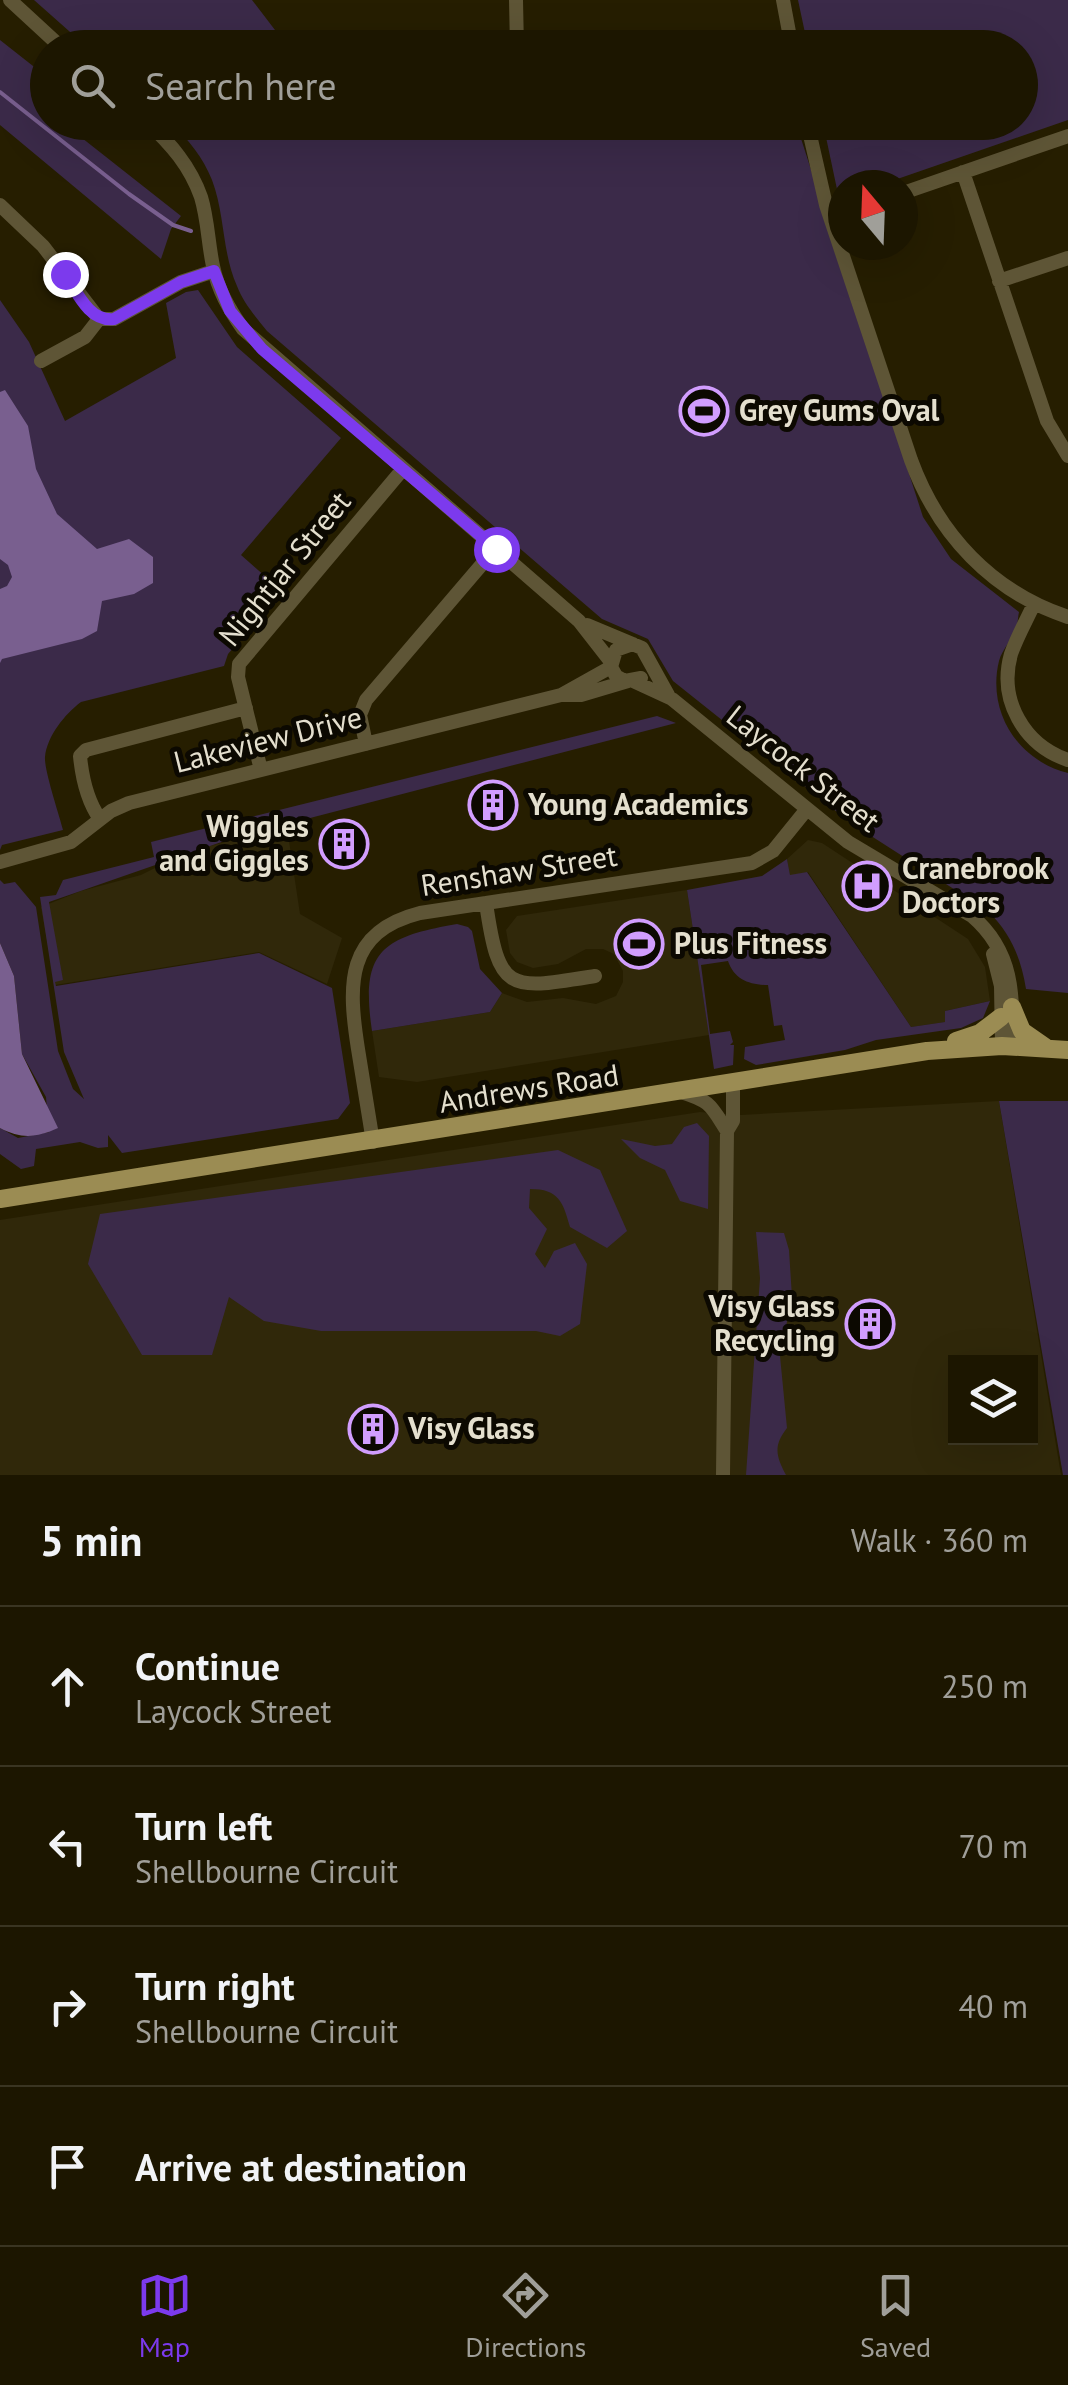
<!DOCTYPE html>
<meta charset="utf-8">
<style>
body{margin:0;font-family:"PT Sans",sans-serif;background:#29230f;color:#f1f3f6}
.controls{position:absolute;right:30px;bottom:30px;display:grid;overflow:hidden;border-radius:0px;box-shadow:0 10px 40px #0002}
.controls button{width:90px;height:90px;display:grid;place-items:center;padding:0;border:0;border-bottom:2px solid #3a3522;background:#1c1600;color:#f1f3f6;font:50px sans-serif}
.compass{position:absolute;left:828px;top:170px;width:90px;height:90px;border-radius:50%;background:#1c1600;box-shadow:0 10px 40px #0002;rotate:341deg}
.stop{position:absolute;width:30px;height:30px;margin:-22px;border:8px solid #7c3aed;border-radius:50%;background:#fff}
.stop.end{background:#7c3aed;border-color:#fff;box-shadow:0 2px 10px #0008}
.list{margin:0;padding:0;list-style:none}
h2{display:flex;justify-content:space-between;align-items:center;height:130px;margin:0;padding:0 40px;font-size:42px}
h2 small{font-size:32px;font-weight:400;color:#a09f99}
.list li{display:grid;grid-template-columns:65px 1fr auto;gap:30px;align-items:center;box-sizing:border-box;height:160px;padding:0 40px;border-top:2px solid #3a3522}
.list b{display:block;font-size:38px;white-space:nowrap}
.list p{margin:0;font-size:32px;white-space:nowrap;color:#a09f99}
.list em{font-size:32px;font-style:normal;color:#a09f99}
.icon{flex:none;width:55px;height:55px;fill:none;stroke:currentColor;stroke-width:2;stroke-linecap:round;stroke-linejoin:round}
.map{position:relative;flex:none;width:1068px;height:1475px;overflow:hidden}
.search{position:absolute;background:#1c1600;box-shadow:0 10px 40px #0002;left:30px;right:30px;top:30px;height:110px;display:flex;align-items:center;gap:25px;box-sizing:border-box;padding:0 35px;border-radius:55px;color:#a09f99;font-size:38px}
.sheet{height:770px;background:#1c1600}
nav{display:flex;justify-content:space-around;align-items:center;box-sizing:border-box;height:140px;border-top:2px solid #3a3522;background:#1c1600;font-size:28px;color:#a09f99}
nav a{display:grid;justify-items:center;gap:5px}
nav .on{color:#7c3aed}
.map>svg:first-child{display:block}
.built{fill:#30280a;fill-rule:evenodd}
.green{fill:#3b2a49}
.water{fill:#795f8f}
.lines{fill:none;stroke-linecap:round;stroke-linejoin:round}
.stream{stroke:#795f8f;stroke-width:4}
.minor{stroke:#5e5536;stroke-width:14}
.major{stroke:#9b8c53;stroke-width:18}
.route{stroke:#7c3aed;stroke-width:12}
.labels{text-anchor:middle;stroke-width:10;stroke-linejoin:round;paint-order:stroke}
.poi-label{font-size:30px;font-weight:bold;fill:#e4dfce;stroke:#0c0901;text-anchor:start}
.street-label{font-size:30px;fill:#e4dfce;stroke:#0c0901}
</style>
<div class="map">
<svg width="1068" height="1475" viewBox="0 0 1068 1475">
<rect width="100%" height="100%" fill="#261e00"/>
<path class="built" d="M286,821l14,93 42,24 -15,46 -68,-32 -204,33 -14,-78 40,-16 60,-16 46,-23 66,-17 11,-8z
M808,840l14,3 146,96 17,28 5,34 -45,10 1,11 -35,5 -103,-155 -18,4 -3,-17z
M687,890l22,145 -292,47 -38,-5 -7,-46 118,-19 12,-19 25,9 36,-4 33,6 20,-8 7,-14v-11l-9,-17 -11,-5h-17l-28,15 -25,4 -16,-6 -7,-9 -4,-23 11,-14z
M999,1101l62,374h-1061v-255l700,-108 41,3zM956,1362h74v76h-74z"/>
<path class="green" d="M34,0h218l36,47h-201z
M798,0h270v120l-188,65h-37l-1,13 -4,-4 -15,-71 197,-1v-74l-212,-1z
M0,40l47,37 1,45 28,1 6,15 99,78 -10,13 -10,30 -161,-134z
M172,123h624l127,394 28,42 68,53c-1,4 -1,9 -2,14 -3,12 -15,23 -18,35 -12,49 17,99 69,112v220l-42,-4c-5,-31 -15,-55 -38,-78l-137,-88 -178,-142 -25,-42 -46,-20 -335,-288c-11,-14 -23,-27 -30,-45 -15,-33 -12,-72 -25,-106 -9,-23 -24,-40 -40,-57z
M198,290l39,57 104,91 -100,117 41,36 -54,63 -4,12 -143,36c-16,12 -34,34 -36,55 -1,13 14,57 18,73l-61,15 -2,5v-550l29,42 36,79 111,-63 -10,-55 20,-11z
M657,716l19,7 -389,101 -2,-4 -236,82 14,78 -8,2 1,4 203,-33 73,35 18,115 -12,16 -216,34 -14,-18v12l-10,1 -18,-6 -44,7 -2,17 -13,3 -21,-15v-26l18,10 31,-6 -3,-35 -24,-43 -8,-78 -14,-33v-63l4,4 11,-2 21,25 22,144 15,38 11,10 -20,-47 -24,-155 16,-2 7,-15 91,-23 -3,-15z
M787,859l3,16 17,-3 104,155 34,-5v-11l45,-10 -7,17 -22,10 -85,12 -31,10 -89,15 -12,-6 1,-12 40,-7 -3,-15 -8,1 -6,-41c-19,0 -34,-6 -40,-24l-27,4 9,69 20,-3 3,11 -3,3h4l-1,20 -19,4 -27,-179 75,-14z
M457,924l11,3 4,4 8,38 22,24 -12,19 -118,19c-12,-80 10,-94 85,-107z
M999,1101h69v374h-5z
M697,1123l12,13 -1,73 -28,-8 -15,-31 -25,-12 -19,-19 34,7 17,-2 12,-17z
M558,1150l42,20 27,61 -20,17 -37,-21c-7,-25 -11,-38 -40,-38l-1,19 18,21 -12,25 10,14 9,-17 21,-8 12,21 -7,60 -20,12 -24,-5h-215l-57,-10 -35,-24 -17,58h-70l-54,-91 12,-50z
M756,1232l28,1 5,17 3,47 -12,59 7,72c-14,18 -11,28 -1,47h-40l14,-197z"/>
<path class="water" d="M5,390l23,36 8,43 21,45 40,35 32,-10 24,18v26l-19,11 -32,7 -5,30 -15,8 -80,20 -2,4v-74l7,-3 5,-9 -4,-12 -8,-6v-167z
M0,943l14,33 8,78 36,74c-22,10 -37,11 -58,0z"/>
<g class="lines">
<path class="stream" d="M0,92l129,102 44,31 18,6"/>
<path class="minor" d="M10,0l52,48
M516,0l1,48
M783,0l9,48
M147,122c24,22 43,44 54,75 7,23 7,46 12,69 5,24 16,43 30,63l336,292 32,41
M807,122l19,83 85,255c27,74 81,132 157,157
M963,172l84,249 21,35
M903,193l165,-57
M0,205l43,41 56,73h15l67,-37 33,-11
M999,281l69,-23
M41,361l44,-24 14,-18
M1034,604c-8,17 -17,33 -23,50 -13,46 13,91 57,106
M587,625l55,23 26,47
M633,644l-17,6 -5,17 5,9 9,5 16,-3
M633,681l39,18 176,143 124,74c42,36 41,79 40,130
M561,695h20l47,-14
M366,744l-6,-29 6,-15 129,-151
M261,770l-23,-93 1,-13 164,-195
M100,819c-12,-17 -18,-42 -20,-63l6,-6 160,-42
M0,862l71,-20 40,-31 18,-8 432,-108 50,-28
M486,903c13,91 23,87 109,73
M993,954l8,32 1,60
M681,1092c30,9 30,14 46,39
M373,1142c-5,-31 -10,-62 -15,-93 -10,-64 -13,-117 62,-136l332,-50 21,-12 34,-42
M723,1475l4,-344 6,-10v-37"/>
<path class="major" d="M1012,1007l10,24 23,16
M956,1041l24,-8 21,-16
M0,1199l927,-148 75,-5 66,4"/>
</g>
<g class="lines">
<path class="route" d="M65,274c12,18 24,48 49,45l67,-37 33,-11 16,40 32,38 234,200"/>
</g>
<defs>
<g id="stadium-ring" transform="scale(2.5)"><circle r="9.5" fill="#0c0901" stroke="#d19dfe" stroke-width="1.5"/><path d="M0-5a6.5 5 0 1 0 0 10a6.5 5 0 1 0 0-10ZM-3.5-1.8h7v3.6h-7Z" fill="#d19dfe"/></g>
<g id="building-ring" transform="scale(2.5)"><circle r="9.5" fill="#0c0901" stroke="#d19dfe" stroke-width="1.5"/><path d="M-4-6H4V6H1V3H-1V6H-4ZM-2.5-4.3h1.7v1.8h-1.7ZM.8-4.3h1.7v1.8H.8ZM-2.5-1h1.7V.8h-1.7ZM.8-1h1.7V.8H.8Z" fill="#d19dfe"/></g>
<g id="hospital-ring" transform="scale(2.5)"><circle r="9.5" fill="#0c0901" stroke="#d19dfe" stroke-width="1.5"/><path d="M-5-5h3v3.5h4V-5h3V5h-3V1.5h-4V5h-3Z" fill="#d19dfe"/></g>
</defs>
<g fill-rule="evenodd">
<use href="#stadium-ring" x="704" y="411"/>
<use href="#building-ring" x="493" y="805"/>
<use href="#building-ring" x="344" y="844"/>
<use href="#hospital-ring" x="867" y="886"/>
<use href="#stadium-ring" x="639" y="944"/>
<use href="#building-ring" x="870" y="1324"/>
<use href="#building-ring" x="373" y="1429"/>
</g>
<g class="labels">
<g class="poi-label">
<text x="739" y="421">Grey Gums Oval</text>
<text x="528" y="815">Young Academics</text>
<text x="309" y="837" text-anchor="end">Wiggles<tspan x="309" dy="34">and Giggles</tspan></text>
<text x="902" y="879">Cranebrook<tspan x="902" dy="34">Doctors</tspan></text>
<text x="674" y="954">Plus Fitness</text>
<text x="835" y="1317" text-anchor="end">Visy Glass<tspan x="835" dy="34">Recycling</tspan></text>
<text x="408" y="1439">Visy Glass</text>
</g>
<g class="street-label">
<text transform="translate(285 569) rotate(-51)" y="10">Nightjar Street</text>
<text transform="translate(268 740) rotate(-14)" y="10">Lakeview Drive</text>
<text transform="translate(803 769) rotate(38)" y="10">Laycock Street</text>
<text transform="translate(519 871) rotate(-9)" y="10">Renshaw Street</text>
<text transform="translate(529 1089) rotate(-9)" y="10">Andrews Road</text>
</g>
</g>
</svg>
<div class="controls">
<button><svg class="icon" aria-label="layers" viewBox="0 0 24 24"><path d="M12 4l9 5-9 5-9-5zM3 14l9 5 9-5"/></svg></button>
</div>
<svg class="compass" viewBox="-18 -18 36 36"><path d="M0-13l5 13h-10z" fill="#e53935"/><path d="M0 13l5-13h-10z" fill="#a09f99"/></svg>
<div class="stop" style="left:496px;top:549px"></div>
<div class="stop end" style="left:65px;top:274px"></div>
<div class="search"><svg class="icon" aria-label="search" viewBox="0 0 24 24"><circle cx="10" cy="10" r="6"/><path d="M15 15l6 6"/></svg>Search here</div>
</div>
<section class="sheet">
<h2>5 min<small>Walk · 360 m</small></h2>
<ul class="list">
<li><svg class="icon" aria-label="ahead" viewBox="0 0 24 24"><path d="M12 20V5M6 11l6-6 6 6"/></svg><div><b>Continue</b><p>Laycock Street</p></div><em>250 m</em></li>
<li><svg class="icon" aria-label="left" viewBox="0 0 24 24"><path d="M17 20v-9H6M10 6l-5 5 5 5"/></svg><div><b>Turn left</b><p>Shellbourne Circuit</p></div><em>70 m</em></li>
<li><svg class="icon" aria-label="right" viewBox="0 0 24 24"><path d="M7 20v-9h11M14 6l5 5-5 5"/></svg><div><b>Turn right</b><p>Shellbourne Circuit</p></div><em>40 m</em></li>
<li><svg class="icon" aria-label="arrive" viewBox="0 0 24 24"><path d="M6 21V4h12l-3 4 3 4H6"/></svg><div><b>Arrive at destination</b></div></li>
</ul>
</section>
<nav>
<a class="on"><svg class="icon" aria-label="map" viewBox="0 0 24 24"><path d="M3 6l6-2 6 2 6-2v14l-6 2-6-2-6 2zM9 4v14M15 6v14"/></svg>Map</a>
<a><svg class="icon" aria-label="directions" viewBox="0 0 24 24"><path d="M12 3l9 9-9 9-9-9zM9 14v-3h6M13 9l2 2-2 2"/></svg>Directions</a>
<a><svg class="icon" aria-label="saved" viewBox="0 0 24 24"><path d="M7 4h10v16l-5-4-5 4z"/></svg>Saved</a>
</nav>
